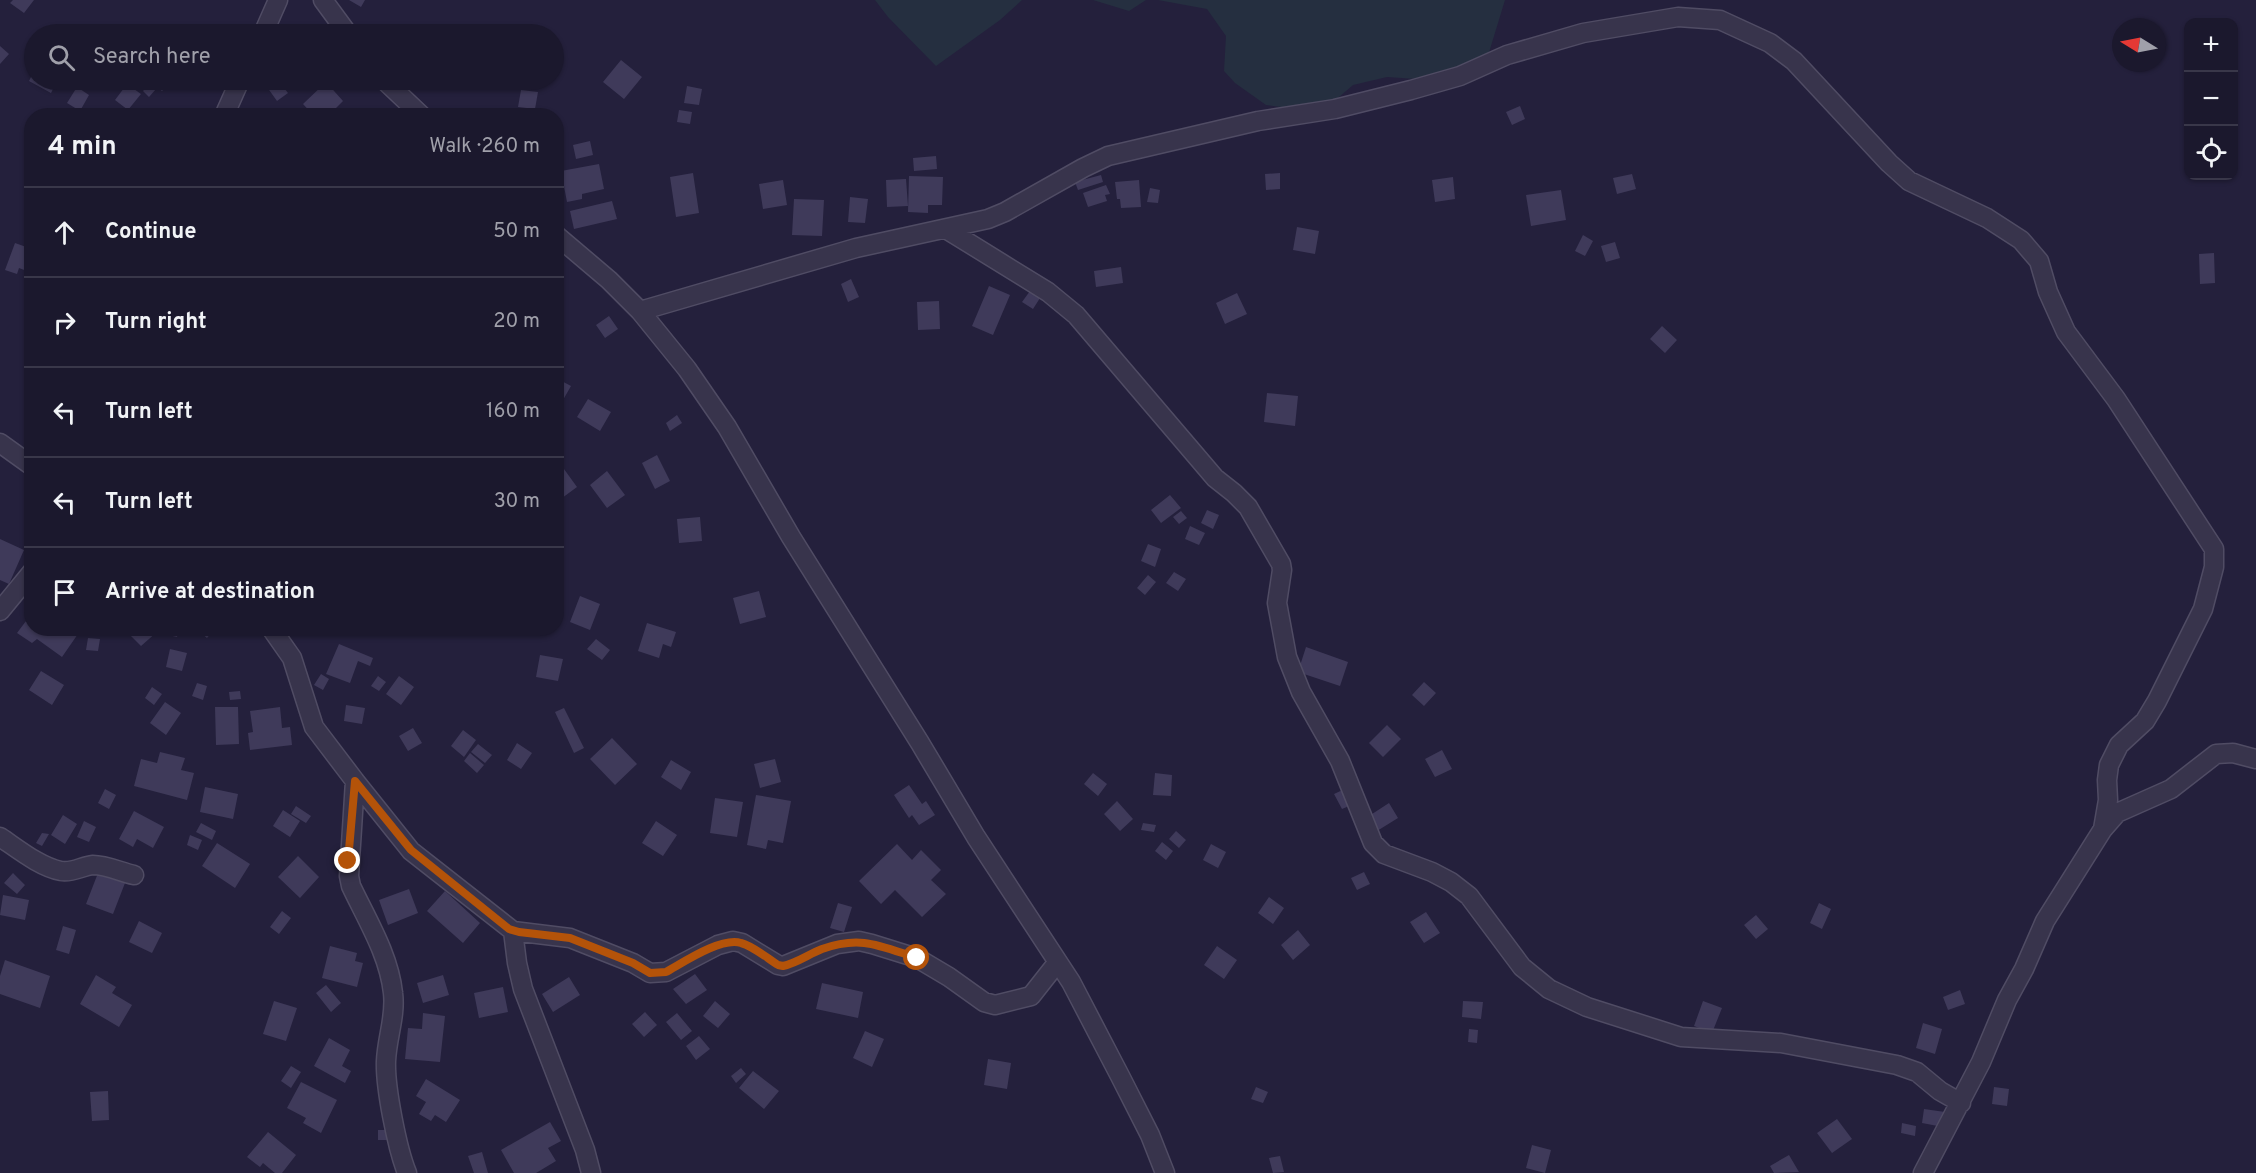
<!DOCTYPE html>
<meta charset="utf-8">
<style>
body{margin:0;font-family:Overpass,sans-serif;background:#282539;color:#f1f3f6}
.controls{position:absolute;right:18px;top:18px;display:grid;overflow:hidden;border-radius:12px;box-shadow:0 2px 4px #0004}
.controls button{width:54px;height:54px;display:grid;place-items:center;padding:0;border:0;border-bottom:2px solid #393749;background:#1b182d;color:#f1f3f6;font:30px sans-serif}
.compass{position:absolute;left:2112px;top:18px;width:54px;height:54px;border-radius:50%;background:#1b182d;box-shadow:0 2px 4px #0004;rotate:280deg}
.stop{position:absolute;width:18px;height:18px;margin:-14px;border:4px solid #b45309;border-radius:50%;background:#fff}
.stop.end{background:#b45309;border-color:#fff;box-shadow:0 2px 6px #0008}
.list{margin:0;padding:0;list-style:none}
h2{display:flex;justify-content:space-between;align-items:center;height:78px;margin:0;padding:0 24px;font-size:26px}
h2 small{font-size:20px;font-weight:400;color:#a0a0aa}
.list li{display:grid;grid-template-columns:39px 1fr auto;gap:18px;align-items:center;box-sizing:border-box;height:90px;padding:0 24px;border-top:2px solid #393749}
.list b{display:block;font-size:22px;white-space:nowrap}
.list em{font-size:20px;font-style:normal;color:#a0a0aa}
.icon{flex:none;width:33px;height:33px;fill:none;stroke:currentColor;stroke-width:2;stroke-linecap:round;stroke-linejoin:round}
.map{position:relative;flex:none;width:2256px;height:1173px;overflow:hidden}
.search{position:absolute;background:#1b182d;box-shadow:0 2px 4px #0004;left:24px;top:24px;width:540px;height:66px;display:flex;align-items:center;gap:15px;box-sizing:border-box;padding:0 21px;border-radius:33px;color:#a0a0aa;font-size:22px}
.panel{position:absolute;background:#1b182d;box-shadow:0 2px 4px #0004;left:24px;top:108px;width:540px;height:528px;border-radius:24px}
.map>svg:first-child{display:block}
.green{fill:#252f40}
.building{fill:#3f3a5a}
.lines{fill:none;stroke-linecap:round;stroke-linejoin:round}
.minor-casing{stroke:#504c64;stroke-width:21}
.minor{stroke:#38344c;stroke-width:18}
.route{stroke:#b45309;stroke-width:8}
</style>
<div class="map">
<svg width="2256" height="1173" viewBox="0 0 2256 1173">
<rect width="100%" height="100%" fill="#24203c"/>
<path class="green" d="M875,0h147l-22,20 -64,46 -48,-49z
M1093,0h53l-17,11z
M1158,0h347l-18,59 -31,16 -40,4 -29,-2 -34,8 -22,19 -30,6 -35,-5 -31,-22 -11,-12 2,-35 -19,-27z"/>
<path class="building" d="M13,0h21l-10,13 -14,-10z
M349,0h16l-4,7z
M0,46l9,8 -9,10z
M621,60l21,17 -18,22 -21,-17z
M34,71v9l23,1 -6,12 -22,-12z
M159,80h4l6,4 -7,7 -7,-5z
M278,80l10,13 -11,8 -10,-14z
M326,82l17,19 -15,15h-14l-11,-12z
M127,84l14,10 -13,16 -13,-10z
M149,84l7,5 -7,8 -6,-6z
M687,86l15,3 -3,16 -15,-2z
M77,87l12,8 -9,16 -13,-8z
M521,90l17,2 -3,17 -17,-2z
M1520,106l5,13 -13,6 -6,-13z
M679,110l13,2 -2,12 -13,-2z
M32,126v20l-8,-3z
M590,141l3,14 -17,4 -3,-14z
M936,156l1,13 -23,2 -1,-13z
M599,164l5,25 -22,5v5l-15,3 -6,-31z
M693,173l6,40 -23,4 -6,-40z
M1280,173v16l-14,1 -1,-16z
M1632,174l4,15 -19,5 -4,-16z
M1101,175l2,7 -25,8 -3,-8z
M909,176l34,1 -1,28h-14v8l-20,-1z
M1453,177l2,22 -20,3 -3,-22z
M906,179l2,27 -21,1 -1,-27z
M783,180l4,25 -24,4 -4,-25z
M1139,180l2,27 -20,1 -1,-9h-3l-2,-17z
M1106,185l4,9 -5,1 2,6 -19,6 -5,-14z
M1150,188l10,2 -2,13 -11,-1z
M1561,190l5,30 -35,6 -5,-31z
M850,197l18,2 -3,24 -17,-1z
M794,199l30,1 -2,36 -30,-1z
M612,201l5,18 -43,10 -4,-18z
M1297,227l22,4 -4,23 -22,-4z
M1583,235l10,6 -8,15 -10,-5z
M1615,242l5,16 -14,4 -5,-16z
M15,243l17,6v24l-13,-5 -2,6 -12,-4z
M2214,253l1,30 -15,1 -1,-30z
M1121,267l2,16 -27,4 -2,-16z
M851,279l8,18 -11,5 -7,-18z
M989,286l21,9 -17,40 -21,-9z
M1030,291l10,7 -7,11 -11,-7z
M1237,293l10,21 -22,10 -9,-21z
M939,301l1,28 -22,1 -1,-28z
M609,316l9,13 -13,9 -9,-13z
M1662,326l15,14 -12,13 -15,-14z
M556,378l15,8 -12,21 -3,-1z
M1267,393l31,3 -3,30 -31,-4z
M588,399l23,13 -11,19 -23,-14z
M677,415l5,8 -12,8 -4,-8z
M657,455l13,26 -15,8 -13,-26z
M556,458l21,29 -19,14 -2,-3z
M607,471l18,24 -18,13 -17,-23z
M1170,495l11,13 -20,15 -10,-13z
M1207,510l12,5 -6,14 -12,-6z
M1181,511l6,7 -8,6 -6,-7z
M700,517l2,24 -23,2 -2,-24z
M1190,526l15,7 -6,12 -14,-6z
M0,539l24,11 -15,34 -9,-4z
M1148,544l13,5 -6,18 -14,-6z
M1174,572l12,7 -8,12 -12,-8z
M1148,575l8,7 -11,13 -8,-7z
M759,591l7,26 -26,7 -7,-26z
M580,596l20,8 -10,26 -20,-8z
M32,613v15h45l3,3 -18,26 -25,-18 -5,4 -15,-10z
M647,623l29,9 -5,15 -8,-3 -4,14 -21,-7z
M127,628h27l3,4 -16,14 -16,-16z
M170,628h9l-2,9 -9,-2z
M195,628h13l4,4 -5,6z
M88,638l12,1 -2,12 -12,-1z
M596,639l14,11 -8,10 -15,-11z
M339,644l34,14 -3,8 -12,-5 -8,22 -24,-9z
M1306,647l42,15 -8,24 -42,-14z
M170,649l17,4 -5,18 -16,-4z
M540,655l23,4 -5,22 -22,-4z
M41,671l23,14 -12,20 -23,-15z
M321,674l8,5 -6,11 -9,-5z
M378,676l8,6 -7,9 -8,-5z
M399,676l15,11 -13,18 -15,-11z
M1424,682l12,11 -12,13 -12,-11z
M197,683l10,3 -4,14 -11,-4z
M152,687l10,7 -8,11 -9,-7z
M240,691l1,8 -11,1 -1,-8z
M165,702l16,11 -15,22 -16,-12z
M346,705l19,3 -3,16 -18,-3z
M215,707h23l1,37 -23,1z
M280,707l2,21 8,-1 2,18 -42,5 -2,-17 5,-1 -3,-21z
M564,708l20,40 -10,5 -19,-41z
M1387,725l14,14 -18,18 -14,-14z
M413,728l9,15 -14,8 -9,-15z
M463,730l13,10 -12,17 -13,-11z
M612,738l25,26 -22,21 -25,-26z
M517,743l15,10 -11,16 -14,-9z
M478,744l14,11 -7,8 -14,-11z
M1442,750l10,19 -17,8 -10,-18z
M160,752l25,6 -4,12 13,3 -7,27 -53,-14 7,-27 16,4z
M470,753l14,12 -7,8 -13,-12z
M775,759l6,23 -21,6 -6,-24z
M671,760l20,12 -10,18 -20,-13z
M1093,773l14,11 -9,12 -14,-12z
M1155,773l17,2 -1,21 -18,-1z
M909,785l13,19 4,-3 9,14 -16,10 -7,-10 -3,3 -15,-23z
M205,787l33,7 -5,25 -33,-7z
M1349,787l7,16 -14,6 -8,-15z
M105,789l11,6 -7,14 -11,-6z
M756,795l35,6 -8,42 -15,-3 -2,9 -19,-4z
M715,798l28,4 -6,35 -27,-4z
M1117,801l16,18 -13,12 -16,-17z
M1389,803l9,15 -21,13 -8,-15z
M296,806l15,10 -5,7 -15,-9z
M283,810l17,11 -10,16 -17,-11z
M134,811l30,16 -11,21 -16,-9 -4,8 -14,-8z
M63,815l14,9 -12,20 -14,-9z
M84,821l12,6 -7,15 -12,-5z
M656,821l21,14 -14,21 -21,-13z
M201,823l15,8 -4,9 -16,-8z
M1143,823l13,2 -2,7 -13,-2z
M1176,831l10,9 -7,8 -10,-9z
M42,833l7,1 -7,12 -6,-3z
M190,835l12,5 -4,10 -11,-5z
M1162,842l11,9 -7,9 -11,-9z
M217,843l33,21 -15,24 -33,-22z
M897,844l15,16 9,-10 20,20 -10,10 15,14 -24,23 -27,-27 -14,14 -22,-23z
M1211,844l15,8 -8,16 -15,-8z
M298,856l21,21 -19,21 -22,-21z
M1364,872l6,12 -13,6 -6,-12z
M13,873l12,12 -8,9 -13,-11z
M98,873l27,10 -12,31 -27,-10z
M409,889l9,24 -30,12 -9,-25z
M445,891l35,32 -17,20 -36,-32z
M3,895l26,5 -4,20 -25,-5z
M1269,897l15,11 -11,16 -15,-11z
M838,903l14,4 -8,25 -14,-4z
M1819,903l12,6 -9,20 -12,-6z
M282,911l9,7 -12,16 -9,-7z
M1426,912l14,21 -16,10 -14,-21z
M1756,915l12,14 -12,10 -12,-14z
M139,921l23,12 -10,20 -23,-11z
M63,926l13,4 -7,24 -13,-4z
M1298,930l12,15 -17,15 -12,-15z
M330,946l27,7 -2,8 8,2 -6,24 -35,-9z
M1217,946l20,14 -13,19 -20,-14z
M5,960l45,16 -10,32 -40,-14v-18z
M695,974l12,16 -21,14 -13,-15z
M96,975l20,12 -4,6 20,12 -13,22 -39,-23z
M443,975l6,20 -26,8 -6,-20z
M569,977l11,18 -27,17 -11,-18z
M822,983l41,9 -5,26 -42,-9z
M326,985l15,18 -10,9 -15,-19z
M503,987l5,25 -29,6 -5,-25z
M1960,990l5,14 -17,6 -5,-13z
M274,1001l23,7 -11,33 -23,-7z
M715,1001l15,13 -12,14 -15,-12z
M1463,1001l20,1 -2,17 -19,-2z
M1703,1001l19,7 -10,25 -18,-7z
M645,1012l12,13 -13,12 -12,-13z
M423,1013l22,3 -5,46 -35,-3 3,-31 14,1z
M677,1013l15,18 -11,9 -15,-18z
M1923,1023l19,6 -7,25 -19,-6z
M1469,1029l9,1 -1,13 -9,-1z
M865,1031l19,8 -12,28 -19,-9z
M699,1036l11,13 -14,11 -10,-14z
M329,1038l21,12 -8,16 9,5 -6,12 -31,-17z
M988,1059l23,4 -4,26 -23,-4z
M291,1066l10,6 -10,16 -10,-7z
M741,1068l5,6 -10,9 -5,-7z
M753,1071l26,20 -15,18 -25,-21z
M426,1079l34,21 -14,22 -11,-7 -4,6 -12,-7 7,-12 -10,-6z
M301,1082l36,18 -16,33 -18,-10 3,-5 -19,-10z
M1256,1087l12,5 -5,11 -12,-4z
M1994,1087l15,2 -2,17 -15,-2z
M108,1091l1,29 -17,1 -2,-29z
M1924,1109l21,3 -2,15 -21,-4z
M1837,1119l15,20 -20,14 -15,-20z
M550,1122l11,19 -13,7 8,13 -20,12h-22l-13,-23z
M1902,1123l14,3 -1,10 -14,-3z
M378,1130h12l-1,10h-11z
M268,1132l28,23 -14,18h-7l-12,-10 -3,4 -13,-10z
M1532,1145l19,5 -6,23 -19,-5z
M482,1152l6,21h-14l-6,-17z
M1789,1155l10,17 -25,1 -4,-7z
M1280,1156l4,16 -11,1 -4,-15z"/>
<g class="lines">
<g class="minor-casing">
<path id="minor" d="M323,0l25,34
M263,34l15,-34
M384,80l38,36
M224,116l16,-36
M946,229l102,63 28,23 139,163 19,15 14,14 33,57 1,6 -5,33 10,54 14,35 39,69 33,82 11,11 48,18 19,10 18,14 53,71 27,22 38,18 94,30 100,6 116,22 20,7 23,19 21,12
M556,235l53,45 31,31 47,58 40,58 64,110 129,206 56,94 95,145 49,94 30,59 15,38
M640,311l216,-63 132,-29 17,-7 78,-44 25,-12 150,-35 77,-12 76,-19 49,-14 47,-21 76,-22 95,-16 42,3 50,23 24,18 95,102 20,18 78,37 34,22 18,21 9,31 18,40 50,67 98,150v18l-11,42 -46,92 -12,20 -26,24 -10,20 -2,15 1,20 -5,29
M0,443l32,23
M0,611l32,-39
M271,628l21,30 22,69 41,54 56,70 102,80 57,7 63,25 17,10 16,-1 52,-27 15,-4 9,2 36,22 5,1 54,-22 22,-3 13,3 45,14 32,19 35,25 11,3 36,-9 26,-33
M355,781l-6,95 2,10c16,34 38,69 42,107 3,23 -6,44 -7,68 -1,26 11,87 21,112
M0,837c18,12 40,30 61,34 12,2 21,-5 32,-6 13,0 28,7 41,10
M513,931l4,32 6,26 62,161 6,23
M1923,1173l58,-111 26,-62 17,-31 21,-48 58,-92 14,-16 54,-24 45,-35 17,-1 23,6"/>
</g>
<use href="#minor" class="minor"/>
</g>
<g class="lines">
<path class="route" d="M348,861l7,-80 56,69 98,79 10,3 51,6 63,25 17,10 16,-1c18,-10 55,-35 75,-29 12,3 26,15 37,22l5,1c14,-3 26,-12 39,-17 39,-14 58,-3 95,9"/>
</g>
</svg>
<div class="controls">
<button>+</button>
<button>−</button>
<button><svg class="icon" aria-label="locate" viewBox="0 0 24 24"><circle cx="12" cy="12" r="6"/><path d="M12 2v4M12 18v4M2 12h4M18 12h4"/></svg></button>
</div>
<svg class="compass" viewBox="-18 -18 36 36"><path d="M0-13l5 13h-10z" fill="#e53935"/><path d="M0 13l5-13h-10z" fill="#a0a0aa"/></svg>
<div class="stop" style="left:917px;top:958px"></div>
<div class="stop end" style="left:348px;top:861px"></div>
<div class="search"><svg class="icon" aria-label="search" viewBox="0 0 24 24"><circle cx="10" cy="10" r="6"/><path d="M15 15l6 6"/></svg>Search here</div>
<section class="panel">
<h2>4 min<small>Walk · 260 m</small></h2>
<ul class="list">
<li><svg class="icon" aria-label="ahead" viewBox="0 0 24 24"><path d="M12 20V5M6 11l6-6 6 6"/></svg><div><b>Continue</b></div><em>50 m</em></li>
<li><svg class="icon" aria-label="right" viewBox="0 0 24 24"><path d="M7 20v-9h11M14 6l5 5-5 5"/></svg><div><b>Turn right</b></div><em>20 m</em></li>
<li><svg class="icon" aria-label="left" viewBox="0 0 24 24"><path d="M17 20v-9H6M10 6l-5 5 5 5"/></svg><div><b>Turn left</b></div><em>160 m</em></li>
<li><svg class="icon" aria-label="left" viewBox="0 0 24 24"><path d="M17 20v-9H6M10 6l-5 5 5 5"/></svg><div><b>Turn left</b></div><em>30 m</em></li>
<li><svg class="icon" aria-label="arrive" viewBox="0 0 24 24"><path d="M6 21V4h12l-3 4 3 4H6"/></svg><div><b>Arrive at destination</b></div></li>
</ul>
</section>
</div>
